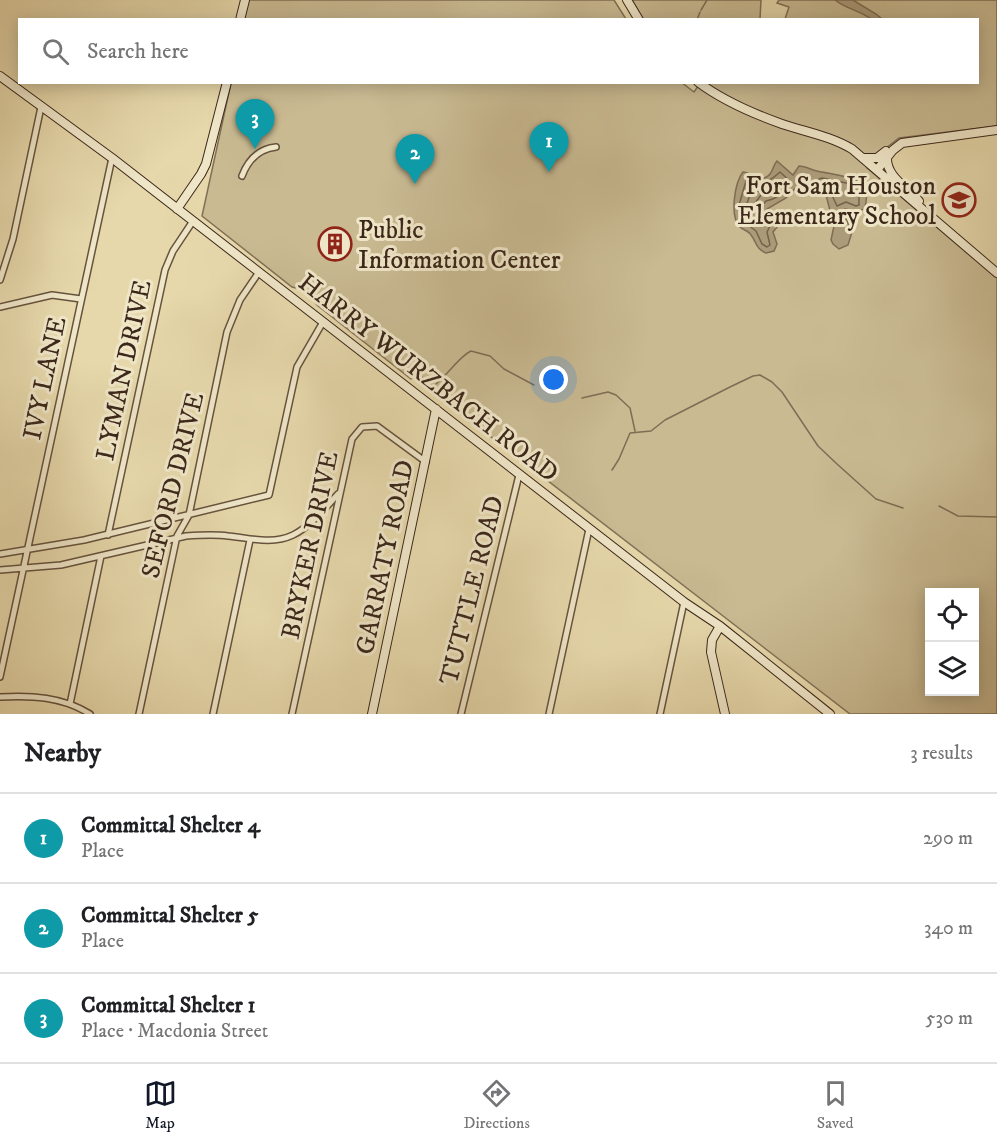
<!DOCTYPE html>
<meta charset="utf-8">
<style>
body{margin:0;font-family:"IM FELL DW Pica",serif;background:#f6f6f6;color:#202124}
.controls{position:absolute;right:18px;bottom:18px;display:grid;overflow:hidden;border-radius:0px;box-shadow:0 3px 15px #0003}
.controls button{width:54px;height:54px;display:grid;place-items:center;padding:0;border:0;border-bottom:2px solid #e0e0e0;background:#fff;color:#202124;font:30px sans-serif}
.you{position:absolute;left:554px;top:380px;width:21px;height:21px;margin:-15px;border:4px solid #fff;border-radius:50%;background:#1a73e8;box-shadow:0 0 0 9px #1a73e833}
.badge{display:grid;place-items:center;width:39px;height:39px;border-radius:50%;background:#111827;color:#fff;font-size:20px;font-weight:700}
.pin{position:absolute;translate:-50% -50px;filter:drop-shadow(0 2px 3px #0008)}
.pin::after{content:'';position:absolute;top:32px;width:21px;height:18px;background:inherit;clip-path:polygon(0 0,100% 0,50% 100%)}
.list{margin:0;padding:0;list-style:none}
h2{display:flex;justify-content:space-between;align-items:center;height:78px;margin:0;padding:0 24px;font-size:26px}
h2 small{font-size:20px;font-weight:400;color:#757577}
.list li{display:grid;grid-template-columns:39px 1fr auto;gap:18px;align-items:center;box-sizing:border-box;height:90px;padding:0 24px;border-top:2px solid #e0e0e0}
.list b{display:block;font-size:22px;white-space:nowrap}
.list p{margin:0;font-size:20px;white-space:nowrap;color:#757577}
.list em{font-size:20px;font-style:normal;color:#757577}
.icon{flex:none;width:33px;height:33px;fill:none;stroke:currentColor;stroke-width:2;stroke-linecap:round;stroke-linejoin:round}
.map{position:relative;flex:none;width:997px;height:714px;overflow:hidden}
.search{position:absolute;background:#fff;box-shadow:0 3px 15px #0003;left:18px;right:18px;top:18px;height:66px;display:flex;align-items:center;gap:15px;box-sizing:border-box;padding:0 21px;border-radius:0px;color:#757577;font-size:22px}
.sheet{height:348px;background:#fff}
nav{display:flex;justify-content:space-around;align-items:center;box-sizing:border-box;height:84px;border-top:2px solid #e0e0e0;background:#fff;font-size:16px;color:#757577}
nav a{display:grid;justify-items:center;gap:3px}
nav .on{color:#111827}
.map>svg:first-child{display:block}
.green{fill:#c9ba92;stroke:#827056;stroke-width:1.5;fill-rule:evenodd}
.water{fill:#ac9c7a;stroke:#7f6d54;stroke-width:1.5}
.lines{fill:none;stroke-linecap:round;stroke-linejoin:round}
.shore{stroke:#74624a;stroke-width:1.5}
.stream{stroke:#7f6d54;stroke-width:1.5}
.street-casing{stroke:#66533e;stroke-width:8}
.secondary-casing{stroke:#3b271a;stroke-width:10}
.street{stroke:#efe6c8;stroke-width:5}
.secondary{stroke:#efe6c8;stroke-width:8}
.labels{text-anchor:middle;stroke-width:6;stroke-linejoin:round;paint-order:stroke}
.poi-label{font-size:26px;fill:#3b271a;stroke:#efe6c8;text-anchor:end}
.street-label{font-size:26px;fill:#3b271a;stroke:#efe6c8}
</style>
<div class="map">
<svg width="997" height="714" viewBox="0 0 997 714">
<rect width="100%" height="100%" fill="#e6d8ab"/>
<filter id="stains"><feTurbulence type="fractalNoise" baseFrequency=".00333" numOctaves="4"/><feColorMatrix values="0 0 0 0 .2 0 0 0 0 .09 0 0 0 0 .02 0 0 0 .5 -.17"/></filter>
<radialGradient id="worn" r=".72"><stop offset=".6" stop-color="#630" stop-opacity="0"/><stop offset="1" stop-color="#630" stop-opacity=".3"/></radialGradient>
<path class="green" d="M248,0h366l12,19 -382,1z
M632,0h129l-1,19h-117z
M779,0h218v126l-98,12 -23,18 -9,12 130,110v436h-147l-425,-328 2,-6 -12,-7 -4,6 -94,-74 -4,-5v-8l-21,-5 -90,-71 29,-133 450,-1 13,10 7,-10h277v-62l-193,-1 4,-12 -12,-4zM930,592h44v100h-44z"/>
<path class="water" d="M835,0h18l23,14 6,5h-11c-10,-8 -25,-10 -36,-19z
M777,161l16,14 6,-9c7,0 12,4 18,5 20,5 60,4 47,38l-7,3 -12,-3 1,9 6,14 -4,13 -9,4 -6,-5 -2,-4 3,-14 -8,-31 -23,-14 -17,17 -19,11 2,4 11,1 3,6 -10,12 4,12 -3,7 -8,2c-10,-4 -9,-10 -15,-18 -2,-4 -8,-5 -11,-8 -11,-11 -5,-45 3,-55 8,0 19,12 27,2 4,-5 3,-9 7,-13z"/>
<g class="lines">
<path class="shore" d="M780,172l12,11c-8,9 -15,16 -26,18l-5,6 1,9 10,6 -5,10 3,13 -3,2 -5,-3 -6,-13 -12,-9 -5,-10v-7l7,-24c19,3 19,4 34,-9z
M822,178l29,6 8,11v10l-3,1 -10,-4 -9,4 -7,-15 -11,-8v-4z
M754,191h5l2,4 -6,8 -2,10 -3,1 -4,-8 5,-14z"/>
<path class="stream" d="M701,10l6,-10
M697,20l3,-8
M436,384c12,-10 24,-28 35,-33l19,5 14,13 30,16
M582,398l26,-6 8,3 14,13 5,23
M612,470l7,-11 11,-26 21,-2 14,-11 65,-33 23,-11 7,-1 12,7 10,10 36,54 19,18 39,35 27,9
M939,506l19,10 39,1"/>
<g class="street-casing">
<path id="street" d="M242,176c6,-16 16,-27 34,-29
M0,280l13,-41 28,-132
M0,307l52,-12 29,4
M108,535l57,-265 8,-19 20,-30
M0,554l84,-14 185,-45 28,-128 26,-45
M0,570l61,-5 125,-29c14,-1 28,-2 42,0 22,2 44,9 65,-1 18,-9 32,-27 45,-41
M0,677l112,-519
M0,697c31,-2 63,0 90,17
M70,704l31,-148
M139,714l38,-178 12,-21 38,-183 13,-32 19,-28
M213,714l37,-174
M292,714l60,-275 10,-12 15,-1 49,36
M461,714l58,-239
M549,714l40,-185
M660,714l24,-112"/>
</g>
<g class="secondary-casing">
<path id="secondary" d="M627,0l12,20
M240,20l5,-20
M0,76l112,82 572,444 36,24 110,88
M698,82c24,18 56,32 84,42 24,8 48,12 70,25l145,124
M887,157c-1,20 20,30 32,44
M863,158h14l9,-7
M877,170l16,-20 9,-7 95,-13
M177,209l24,-35 5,-10 21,-82
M720,626l-8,14 -1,12 14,62
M372,714l64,-305"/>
</g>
<use href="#street" class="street"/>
<use href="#secondary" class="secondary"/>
</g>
<defs>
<g id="school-ring" transform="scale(1.725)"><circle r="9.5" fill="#efe6c8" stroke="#8f2418" stroke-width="1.5"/><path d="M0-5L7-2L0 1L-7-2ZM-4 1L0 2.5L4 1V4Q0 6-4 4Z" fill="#8f2418"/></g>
<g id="building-ring" transform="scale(1.725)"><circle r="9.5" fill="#efe6c8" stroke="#8f2418" stroke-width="1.5"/><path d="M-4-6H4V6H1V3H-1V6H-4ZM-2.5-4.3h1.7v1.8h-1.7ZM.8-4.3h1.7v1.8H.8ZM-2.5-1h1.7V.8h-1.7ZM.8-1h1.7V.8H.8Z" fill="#8f2418"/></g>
</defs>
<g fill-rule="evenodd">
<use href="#school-ring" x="959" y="200"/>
<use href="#building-ring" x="335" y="244"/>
</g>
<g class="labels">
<g class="poi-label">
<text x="936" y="194">Fort Sam Houston<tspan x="936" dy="30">Elementary School</tspan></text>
<text x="358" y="238" text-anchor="start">Public<tspan x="358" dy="30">Information Center</tspan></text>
</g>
<g class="street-label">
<text transform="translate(123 370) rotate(-78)" y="9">LYMAN DRIVE</text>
<text transform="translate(429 377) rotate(38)" y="9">HARRY WURZBACH ROAD</text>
<text transform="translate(44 378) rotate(-78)" y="9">IVY LANE</text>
<text transform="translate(172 485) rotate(-76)" y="9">SEFORD DRIVE</text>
<text transform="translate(309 545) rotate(-78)" y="9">BRYKER DRIVE</text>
<text transform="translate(384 557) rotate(-78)" y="9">GARRATY ROAD</text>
<text transform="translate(471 590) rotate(-76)" y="9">TUTTLE ROAD</text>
</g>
</g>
<rect width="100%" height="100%" filter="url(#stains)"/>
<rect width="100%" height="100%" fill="url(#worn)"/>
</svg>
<div class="controls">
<button><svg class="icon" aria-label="locate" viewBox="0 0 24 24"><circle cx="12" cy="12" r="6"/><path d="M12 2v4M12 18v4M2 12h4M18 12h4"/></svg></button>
<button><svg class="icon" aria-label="layers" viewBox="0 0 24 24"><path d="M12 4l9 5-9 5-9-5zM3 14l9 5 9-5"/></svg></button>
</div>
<div class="you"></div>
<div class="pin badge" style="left:549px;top:172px;background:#0f9aa8">1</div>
<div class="pin badge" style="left:415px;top:184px;background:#0f9aa8">2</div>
<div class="pin badge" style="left:255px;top:149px;background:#0f9aa8">3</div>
<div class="search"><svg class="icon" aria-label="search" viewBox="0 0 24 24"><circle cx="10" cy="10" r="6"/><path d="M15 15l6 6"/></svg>Search here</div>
</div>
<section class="sheet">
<h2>Nearby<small>3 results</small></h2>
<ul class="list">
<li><span class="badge" style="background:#0f9aa8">1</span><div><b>Committal Shelter 4</b><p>Place</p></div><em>290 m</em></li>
<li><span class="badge" style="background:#0f9aa8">2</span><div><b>Committal Shelter 5</b><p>Place</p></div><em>340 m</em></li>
<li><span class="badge" style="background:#0f9aa8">3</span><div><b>Committal Shelter 1</b><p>Place · Macdonia Street</p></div><em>530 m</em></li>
</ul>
</section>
<nav>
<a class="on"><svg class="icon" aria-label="map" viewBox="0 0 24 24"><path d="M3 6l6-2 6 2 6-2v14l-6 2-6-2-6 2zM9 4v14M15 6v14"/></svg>Map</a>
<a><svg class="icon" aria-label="directions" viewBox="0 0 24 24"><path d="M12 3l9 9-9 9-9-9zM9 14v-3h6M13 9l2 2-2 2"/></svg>Directions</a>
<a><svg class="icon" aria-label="saved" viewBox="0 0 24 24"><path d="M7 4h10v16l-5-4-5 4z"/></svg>Saved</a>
</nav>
